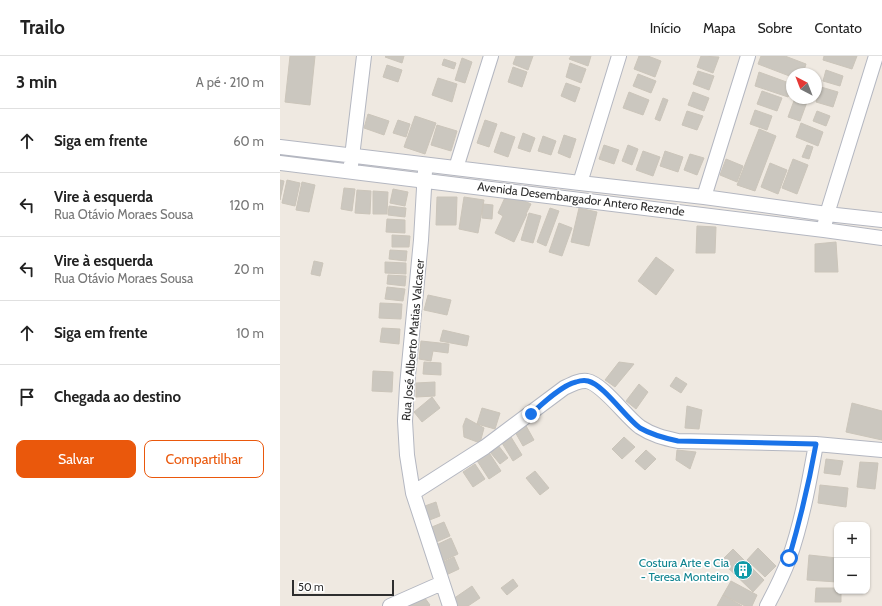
<!DOCTYPE html>
<html lang="pt">
<meta charset="utf-8">
<style>
body{margin:0;font-family:Cabin,sans-serif;background:#f6f6f6;color:#222}
.controls{position:absolute;right:12px;bottom:12px;display:grid;overflow:hidden;border-radius:8px;box-shadow:0 1px 3px #0004}
.controls button{width:36px;height:36px;display:grid;place-items:center;padding:0;border:0;border-bottom:1px solid #e0e0e0;background:#fff;color:#222;font:20px sans-serif}
.compass{position:absolute;left:506px;top:12px;width:36px;height:36px;border-radius:50%;background:#fff;box-shadow:0 1px 3px #0004;rotate:318deg}
.scale{position:absolute;left:12px;bottom:10px;width:102px;box-sizing:border-box;padding-left:4px;border:2px solid #2e2e2e;border-top:0;font-size:11px;line-height:14px;white-space:nowrap;color:#2e2e2e;-webkit-text-stroke:3px #fff;paint-order:stroke}
.stop{position:absolute;width:12px;height:12px;margin:-9px;border:3px solid #1a73e8;border-radius:50%;background:#fff}
.stop.end{background:#1a73e8;border-color:#fff;box-shadow:0 1px 4px #0008}
.list{margin:0;padding:0;list-style:none}
h2{display:flex;justify-content:space-between;align-items:center;height:52px;margin:0;padding:0 16px;font-size:17px}
h2 small{font-size:13px;font-weight:400;color:#767676}
.list li{display:grid;grid-template-columns:26px 1fr auto;gap:12px;align-items:center;box-sizing:border-box;height:64px;padding:0 16px;border-top:1px solid #e0e0e0}
.list b{display:block;font-size:15px;white-space:nowrap}
.list p{margin:0;font-size:13px;white-space:nowrap;color:#767676}
.list em{font-size:13px;font-style:normal;color:#767676}
.actions{display:flex;gap:8px;padding:12px 16px}
.actions a{flex:1;padding:9px 0;border:1px solid #ea580c;border-radius:8px;text-align:center;font-size:14px;color:#ea580c}
.actions .main{background:#ea580c;color:#fff}
.icon{flex:none;width:22px;height:22px;fill:none;stroke:currentColor;stroke-width:2;stroke-linecap:round;stroke-linejoin:round}
.map{position:relative;flex:none;width:602px;height:550px;overflow:hidden}
header{display:flex;align-items:center;gap:24px;box-sizing:border-box;height:56px;padding:0 20px;background:#fff;border-bottom:1px solid #e0e0e0}
header strong{font-size:19px}
nav{display:flex;gap:22px;margin-inline-start:auto;font-size:14px}
main{display:flex}
aside{flex:1;background:#fff}
.map>svg:first-child{display:block}
.building{fill:#cbc7bf;stroke:#cbc5ba}
.lines{fill:none;stroke-linecap:round;stroke-linejoin:round}
.street-casing{stroke:#b4b7c1;stroke-width:16}
.street{stroke:#fff;stroke-width:14}
.route{stroke:#1a73e8;stroke-width:5}
.labels{text-anchor:middle;stroke-width:3.5;stroke-linejoin:round;paint-order:stroke}
.street-label{font-size:12px;fill:#2e2e2e;stroke:#fff}
.culture-label{font-size:12px;fill:#0d838f;stroke:#fff;text-anchor:end}
</style>
<header>
<strong>Trailo</strong>
<nav><a>Início</a><a>Mapa</a><a>Sobre</a><a>Contato</a></nav>
</header>
<main>
<aside>
<h2>3 min<small>A pé · 210 m</small></h2>
<ul class="list">
<li><svg class="icon" aria-label="ahead" viewBox="0 0 24 24"><path d="M12 20V5M6 11l6-6 6 6"/></svg><div><b>Siga em frente</b></div><em>60 m</em></li>
<li><svg class="icon" aria-label="left" viewBox="0 0 24 24"><path d="M17 20v-9H6M10 6l-5 5 5 5"/></svg><div><b>Vire à esquerda</b><p>Rua Otávio Moraes Sousa</p></div><em>120 m</em></li>
<li><svg class="icon" aria-label="left" viewBox="0 0 24 24"><path d="M17 20v-9H6M10 6l-5 5 5 5"/></svg><div><b>Vire à esquerda</b><p>Rua Otávio Moraes Sousa</p></div><em>20 m</em></li>
<li><svg class="icon" aria-label="ahead" viewBox="0 0 24 24"><path d="M12 20V5M6 11l6-6 6 6"/></svg><div><b>Siga em frente</b></div><em>10 m</em></li>
<li><svg class="icon" aria-label="arrive" viewBox="0 0 24 24"><path d="M6 21V4h12l-3 4 3 4H6"/></svg><div><b>Chegada ao destino</b></div></li>
</ul>
<div class="actions"><a class="main">Salvar</a><a>Compartilhar</a></div>
</aside>
<div class="map">
<svg width="602" height="550" viewBox="0 0 602 550">
<rect width="100%" height="100%" fill="#efe9e1"/>
<path class="building" d="M10,0h25l-5,49 -25,-3z
M106,0h18l-2,7 -17,-6z
M236,0h17l-5,14 -15,-6z
M291,0h20l-3,10 -19,-7z
M359,0h9l13,5 -6,16 -21,-8z
M421,0l18,1 -6,16 -16,-6z
M481,0h24l21,8 -3,10h-11v3l-34,-13z
M544,0h33l-5,13 -29,-9z
M182,2l10,4 -7,21 -10,-3z
M164,3l12,4 -2,6 -12,-4z
M290,7l16,6 -5,14 -15,-6z
M107,9l15,5 -4,12 -15,-5z
M233,11l14,5 -5,15 -14,-5z
M546,14l17,6 -3,10 -17,-5z
M418,15l16,5 -5,14 -16,-6z
M479,16l33,12v3l-4,10 -33,-11z
M358,18l18,7 -5,12 -18,-7z
M158,22l19,6 -5,18 -20,-7z
M286,27l14,5 -5,14 -14,-6z
M541,31l17,5 -5,15 -17,-5z
M482,35l20,7 -5,13 -20,-7z
M349,36l20,8 -6,15 -20,-7z
M413,36l16,6 -5,13 -16,-6z
M383,42l5,2 -8,21 -5,-2z
M515,42l12,4 -7,19 -12,-4z
M475,54l17,6 -5,14 -17,-6z
M407,55l16,5 -6,14 -15,-5z
M537,55l13,5 -4,10 -13,-5z
M88,58l21,7 -5,14 -20,-7z
M135,60l21,7 -11,31 -21,-7z
M118,64l12,4 -4,13 -13,-4z
M205,64l12,4 -8,23 -12,-4z
M521,67l22,9 -5,14 -22,-9z
M157,69l20,6 -6,20 -20,-6z
M479,73l17,7 -21,55 -18,-6z
M221,76l14,5 -7,20 -14,-5z
M243,77l12,5 -5,14 -12,-4z
M284,79l12,4 -6,19 -12,-5z
M263,80l13,5 -5,14 -13,-4z
M324,89l15,5 -5,14 -15,-5z
M348,89l10,4 -6,16 -10,-4z
M527,89l6,2 -4,12 -7,-2z
M363,95l17,6 -7,19 -17,-6z
M385,95l18,6 -5,15 -18,-6z
M410,98l14,4 -7,17 -13,-5z
M446,103l17,7 -6,16 -17,-7z
M513,103l15,6 -11,29 -15,-6z
M490,107l17,7 -9,24 -17,-7z
M0,124l4,1 -4,19z
M7,124l13,3 -5,23 -13,-3z
M22,126l13,3 -6,27 -13,-2z
M64,132l11,1 -3,22 -11,-2z
M113,133l15,3 -3,14 -15,-3z
M77,134l14,1 -1,23 -15,-1z
M93,135l15,1 -1,22h-14z
M227,137l24,11 -5,10h1l-13,28 -19,-9 8,-17 -5,-3z
M157,141h20l-1,28h-20z
M184,141l20,3 -6,33 -19,-4z
M203,148l10,1 -1,14 -10,-1z
M109,150l17,2 -1,9 -17,-2z
M270,152l9,3 -13,35 -9,-4z
M299,152l18,4 -8,34 -18,-4z
M249,157l12,3 -8,27 -12,-3z
M107,163l18,1v13l-19,-1z
M279,167l13,5 -10,28 -13,-4z
M417,170l19,1 -1,26h-19z
M112,179l18,1 -1,11h-17z
M556,186l2,30h-23v-28z
M110,194l17,1 -1,10 -17,-2z
M376,201l18,13 -18,25 -18,-14z
M34,205l9,2 -3,13 -9,-2z
M105,206l21,1v11l-21,-1z
M108,219l18,1 -1,10 -18,-2z
M107,231l18,2 -2,12 -18,-2z
M148,239l23,5 -4,15 -23,-5z
M100,247l22,1 -1,15 -22,-1z
M102,272l18,1 -1,15 -19,-2z
M163,274l26,6 -2,10 -27,-5z
M141,285l28,3 -1,9 -15,-2 -2,10 -12,-2z
M144,306l17,1v12l-18,-1z
M339,306l15,2 -19,23 -10,-7z
M93,315l20,1 -1,20 -20,-1z
M396,321l11,7 -6,9 -11,-7z
M155,326v14l-19,1v-14z
M359,328l9,8 -12,17 -10,-8z
M152,341l8,11 -18,14 -8,-10z
M572,347l30,8v29l-36,-8z
M407,350l15,4 -3,19 -14,-1z
M202,352l18,5 -5,16 -18,-5z
M186,362l18,10 -4,15 -16,-6 -1,-11z
M245,368l9,16 -11,6 -9,-16z
M231,381l11,18 -9,6 -11,-18z
M344,381l11,10 -13,12 -10,-10z
M218,389l10,13 -8,6 -10,-12z
M366,394l10,9 -11,11 -10,-9z
M397,394l19,2 -6,17 -14,-9z
M208,395l13,20 -12,8 -13,-20z
M546,403l17,2 -3,14 -16,-2z
M580,406l18,1 -3,26 -18,-2z
M195,408l10,15 -12,8 -10,-15z
M255,415l14,17 -9,7 -14,-17z
M540,429l28,3 -2,19 -28,-4z
M156,446l4,14 -13,5 -5,-14z
M164,466l6,14 -16,7 -7,-14z
M171,482l7,16 -17,8 -7,-16z
M478,492l18,18 -11,11 -18,-17z
M453,493l31,31 -11,12 -32,-31z
M529,499l28,3v24l-30,-2z
M174,501l5,12 -15,7 -5,-12z
M233,523l5,7 -11,9 -6,-7z
M451,525l26,14 -5,11h-7l-22,-11z
M192,530l8,12 -12,8h-11l-4,-7z
M536,532h21v3h4v11h-26z
M142,538l8,11 -1,1h-21l-1,-2z
M443,539l19,11h-25z"/>
<g class="lines">
<g class="street-casing">
<path id="street" d="M0,91l300,36 124,14 123,17 55,6
M0,107l544,67 58,8
M71,109l13,-109
M176,112l35,-112
M145,115l-4,69 -14,146 -2,35 2,34 6,38 37,113
M300,127l39,-127
M424,141l44,-141
M545,167l2,-9 49,-158
M133,437l72,-46 79,-59c8,-4 15,-8 23,-7 16,3 39,36 53,46 12,8 24,11 38,14l138,3 66,6
M110,550l52,-23
M487,550c8,-15 16,-31 22,-47 13,-37 20,-76 27,-115"/>
</g>
<use href="#street" class="street"/>
</g>
<g class="lines">
<path class="route" d="M251,358c11,-10 31,-29 45,-32 3,-1 8,-2 12,-1 16,4 37,36 52,47 12,7 24,10 38,13l138,3c-7,39 -16,76 -27,114"/>
</g>
<defs>
<g id="building-disc" transform="scale(1)"><circle r="9.5" fill="#0f9aa8" stroke="#fff"/><path d="M-4-6H4V6H1V3H-1V6H-4ZM-2.5-4.3h1.7v1.8h-1.7ZM.8-4.3h1.7v1.8H.8ZM-2.5-1h1.7V.8h-1.7ZM.8-1h1.7V.8H.8Z" fill="#fff"/></g>
</defs>
<g fill-rule="evenodd">
<use href="#building-disc" x="463" y="514"/>
</g>
<g class="labels">
<g class="street-label">
<text transform="translate(301 143) rotate(7)" y="4">Avenida Desembargador Antero Rezende</text>
<text transform="translate(133 284) rotate(-85)" y="4">Rua José Alberto Matias Valcacer</text>
</g>
<g class="culture-label">
<text x="449" y="511">Costura Arte e Cia<tspan x="449" dy="14">- Teresa Monteiro</tspan></text>
</g>
</g>
</svg>
<div class="controls">
<button>+</button>
<button>−</button>
</div>
<svg class="compass" viewBox="-18 -18 36 36"><path d="M0-13l5 13h-10z" fill="#e53935"/><path d="M0 13l5-13h-10z" fill="#767676"/></svg>
<div class="scale">50 m</div>
<div class="stop" style="left:509px;top:502px"></div>
<div class="stop end" style="left:251px;top:358px"></div>
</div>
</main>
